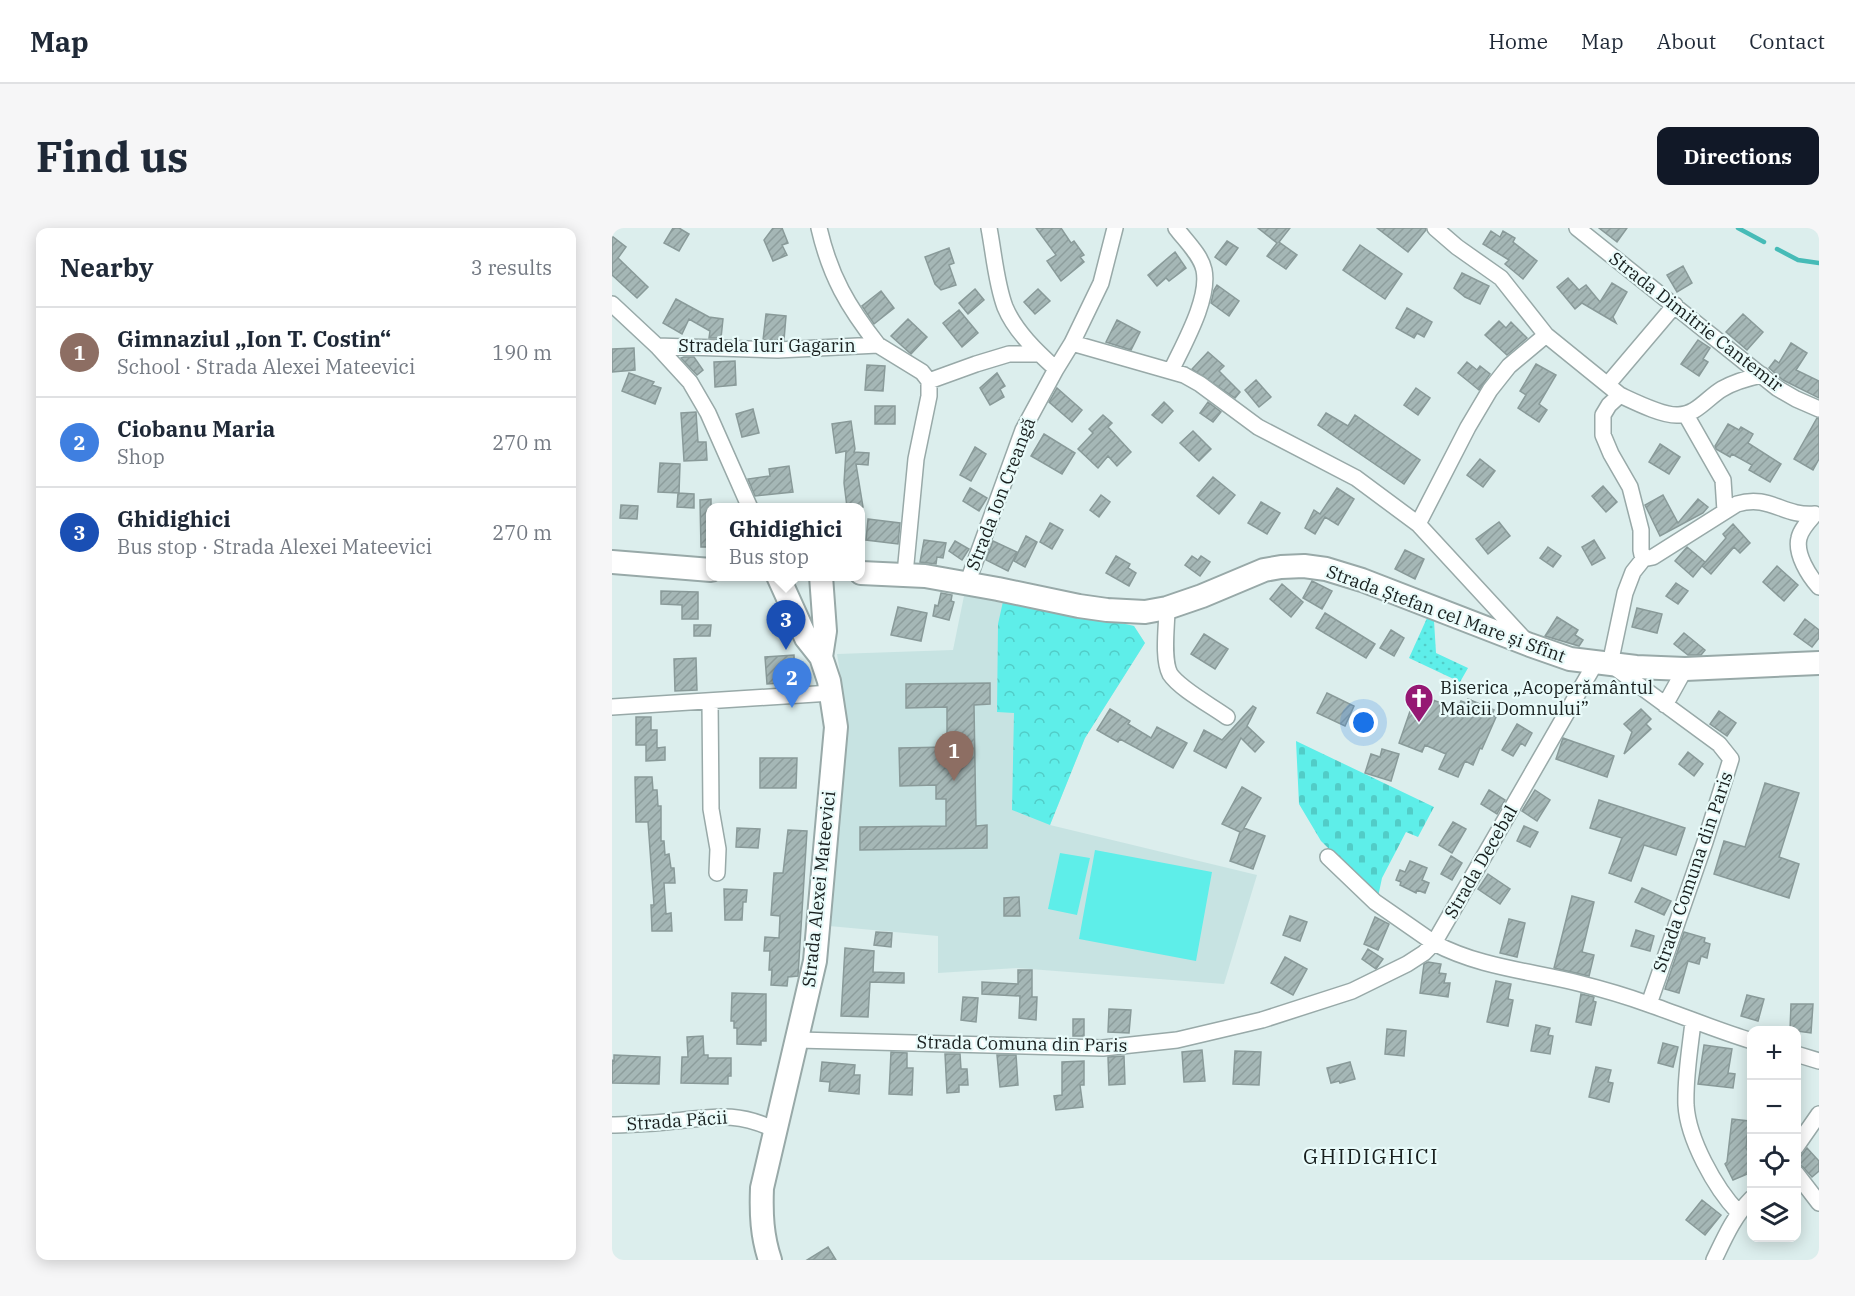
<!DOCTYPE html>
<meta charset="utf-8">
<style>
body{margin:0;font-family:"IBM Plex Serif",serif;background:#f6f6f7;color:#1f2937}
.controls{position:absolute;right:18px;bottom:18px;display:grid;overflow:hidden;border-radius:12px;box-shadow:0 3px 15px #0003}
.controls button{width:54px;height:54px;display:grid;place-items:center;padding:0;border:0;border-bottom:2px solid #e0e1e3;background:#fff;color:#1f2937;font:30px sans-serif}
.you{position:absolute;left:752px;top:495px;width:21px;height:21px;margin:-15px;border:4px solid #fff;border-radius:50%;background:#1a73e8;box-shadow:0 0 0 9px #1a73e833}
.badge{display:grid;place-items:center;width:39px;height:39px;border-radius:50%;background:#111827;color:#fff;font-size:20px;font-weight:700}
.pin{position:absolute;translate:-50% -50px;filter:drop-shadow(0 2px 3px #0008)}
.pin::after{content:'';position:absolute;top:32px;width:21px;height:18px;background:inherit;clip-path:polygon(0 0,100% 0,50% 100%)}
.popup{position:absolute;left:94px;top:275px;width:159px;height:78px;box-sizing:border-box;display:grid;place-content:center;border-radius:12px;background:#fff;filter:drop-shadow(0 2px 4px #0005);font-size:20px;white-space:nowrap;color:#747a83}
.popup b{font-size:22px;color:#1f2937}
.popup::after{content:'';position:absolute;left:50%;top:100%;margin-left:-12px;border:12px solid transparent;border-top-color:#fff}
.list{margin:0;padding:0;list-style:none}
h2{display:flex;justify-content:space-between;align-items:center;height:78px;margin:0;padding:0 24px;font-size:26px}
h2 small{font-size:20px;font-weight:400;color:#747a83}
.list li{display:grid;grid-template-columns:39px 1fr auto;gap:18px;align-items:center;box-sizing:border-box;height:90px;padding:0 24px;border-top:2px solid #e0e1e3}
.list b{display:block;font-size:22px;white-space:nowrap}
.list p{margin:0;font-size:20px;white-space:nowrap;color:#747a83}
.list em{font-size:20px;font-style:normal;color:#747a83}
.icon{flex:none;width:33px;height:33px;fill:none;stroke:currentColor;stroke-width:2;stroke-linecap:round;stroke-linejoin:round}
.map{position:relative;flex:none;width:1207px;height:1032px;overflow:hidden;border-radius:12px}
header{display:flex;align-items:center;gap:36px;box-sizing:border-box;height:84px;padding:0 30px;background:#fff;border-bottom:2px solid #e0e1e3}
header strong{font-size:28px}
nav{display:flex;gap:33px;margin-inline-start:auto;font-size:21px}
.intro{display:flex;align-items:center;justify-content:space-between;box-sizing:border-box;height:144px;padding:0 36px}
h1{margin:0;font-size:42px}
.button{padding:15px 27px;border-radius:12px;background:#111827;color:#fff;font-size:21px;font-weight:700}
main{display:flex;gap:36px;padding:0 36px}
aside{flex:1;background:#fff;border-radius:12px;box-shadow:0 3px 15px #0003}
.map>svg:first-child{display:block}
.built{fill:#c7e3e2}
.grass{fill:url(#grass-dots)}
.cemetery{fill:url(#cemetery-stones)}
.park{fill:url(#park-crowns)}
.garden{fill:#5eeee9}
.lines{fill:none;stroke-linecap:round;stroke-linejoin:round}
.stream{stroke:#46bbb7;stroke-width:4.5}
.building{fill:url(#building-hatch);stroke:#899a99;stroke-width:1.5}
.street-casing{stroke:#98a9a8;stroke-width:18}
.secondary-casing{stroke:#98a9a8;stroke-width:26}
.street{stroke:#fff;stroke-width:15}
.secondary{stroke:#fff;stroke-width:22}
.labels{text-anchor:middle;stroke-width:4.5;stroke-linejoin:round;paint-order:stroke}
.street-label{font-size:18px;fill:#181f1e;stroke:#e9fbfa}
.poi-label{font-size:18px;fill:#181f1e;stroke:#e9fbfa;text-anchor:start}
.quarter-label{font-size:21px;letter-spacing:1.5px;fill:#181f1e;stroke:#e9fbfa}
</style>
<header>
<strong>Map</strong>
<nav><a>Home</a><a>Map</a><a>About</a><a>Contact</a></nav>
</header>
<div class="intro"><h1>Find us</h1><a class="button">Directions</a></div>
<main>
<aside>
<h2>Nearby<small>3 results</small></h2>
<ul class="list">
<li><span class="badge" style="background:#8d6e63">1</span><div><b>Gimnaziul „Ion T. Costin“</b><p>School · Strada Alexei Mateevici</p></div><em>190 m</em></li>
<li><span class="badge" style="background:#3f7fe0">2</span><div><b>Ciobanu Maria</b><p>Shop</p></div><em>270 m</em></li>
<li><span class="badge" style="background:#1a4fb4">3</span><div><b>Ghidighici</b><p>Bus stop · Strada Alexei Mateevici</p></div><em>270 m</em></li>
</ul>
</aside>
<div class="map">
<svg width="1207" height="1032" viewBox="0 0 1207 1032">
<defs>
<pattern id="grass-dots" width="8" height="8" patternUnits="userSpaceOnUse" patternTransform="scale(1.5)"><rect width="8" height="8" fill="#5eeee9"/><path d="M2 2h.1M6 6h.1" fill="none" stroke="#51ccc7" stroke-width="1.8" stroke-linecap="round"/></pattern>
<pattern id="cemetery-stones" width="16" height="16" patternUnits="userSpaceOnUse" patternTransform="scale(1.5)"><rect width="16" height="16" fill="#5eeee9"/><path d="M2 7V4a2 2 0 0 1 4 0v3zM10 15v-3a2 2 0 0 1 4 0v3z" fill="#51ccc7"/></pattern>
<pattern id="park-crowns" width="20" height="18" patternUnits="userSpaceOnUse" patternTransform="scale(1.5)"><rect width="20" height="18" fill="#5eeee9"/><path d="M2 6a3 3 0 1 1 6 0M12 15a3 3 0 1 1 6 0" fill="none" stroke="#51ccc7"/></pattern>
<pattern id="building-hatch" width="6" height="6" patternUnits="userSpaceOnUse" patternTransform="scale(1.5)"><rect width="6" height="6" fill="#a5b7b6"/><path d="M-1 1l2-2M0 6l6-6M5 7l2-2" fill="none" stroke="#8d9d9c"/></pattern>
</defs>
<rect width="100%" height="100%" fill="#dceeed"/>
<path class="built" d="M353,363l91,14 78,21 11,17 -60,95 -35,87 207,50 -33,109 -207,-16 -79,5v-37l-109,-10 17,-215 -9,-57 116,-4z"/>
<path class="grass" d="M815,390l7,3 2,32 32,15 -8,14 -51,-24z"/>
<path class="cemetery" d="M684,513l138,66 -16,30 -12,-5 -24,46 -4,19 -57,-56 -22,-37z"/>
<path class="park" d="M392,369l130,29 11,17 -60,95 -35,87 -38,-15 2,-97 -17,-1 1,-88z"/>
<path class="garden" d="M483,622l117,22 -16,89 -117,-22z
M448,625l30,5 -13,57 -29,-6z"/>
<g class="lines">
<path class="stream" d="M1126,0l26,14
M1165,21l21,11 21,3"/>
</g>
<path class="building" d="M61,0h6l10,6 -10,17 -15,-8z
M161,0h9l6,15 -6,2 5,10 -14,6 -9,-21z
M424,0h25l10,15 3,-2 10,14 -4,2 4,5 -23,19 -14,-20 9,-6z
M646,0h32l-11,14 18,13 -11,14 -19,-13 10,-13z
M765,0h48l1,2 -18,22z
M987,0h28l-10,14z
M879,3l9,6 3,-6 12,7 -2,4 24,19 -14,18 -18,-15 4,-4 -26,-16z
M0,8l14,11 -8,11 30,29 -11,11 -25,-23z
M615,13l11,7 -12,17 -11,-8z
M748,17l42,29 -17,25 -42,-29z
M337,20l5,15 -5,2 7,20 -15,5 -6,-6 -10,-27z
M563,24l11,16 -17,13 -3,-3 -9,8 -9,-11z
M1071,38l9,17 -15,9 -10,-17z
M850,45l27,13 -9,18 -15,-7 -11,-9z
M956,50l11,12 7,-5 14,17 12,-19 15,9 -14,25 3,6 -34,-20 -7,6 -18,-22z
M605,57l22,16 -10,15 -18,-13 3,-13z
M363,61l9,11 -16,14 -9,-11z
M426,61l12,12 -15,13 -11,-12z
M269,63l13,17 -20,16 -12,-18z
M64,71l33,18 14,2 -2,19h-12l1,-7 -21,-12 -7,15 -19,-11z
M795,80l25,14 -8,15 -7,-4 -3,5 -18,-10z
M347,82l19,23 -16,14 -19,-24z
M154,86l20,2 -2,24h-21z
M1131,86l20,18 -16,18 -21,-18z
M296,91l19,18 -16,17 -20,-18z
M505,92l23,12 -9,18 -25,-8z
M887,93l7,7 5,-6 16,16 -20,17 -22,-20z
M1086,112l12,8 -7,11 5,3 -9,14 -18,-12z
M1179,115l16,10 -11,17 23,11v17l-36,-18 -14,-12 6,-8 4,3z
M22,120l1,22 -23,2v-23z
M596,124l16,14 -5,5 21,21 -5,6 -43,-29z
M72,129h10l9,13 -6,5 -16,-17z
M123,133l1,24 -21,2 -1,-25z
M855,134l10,8 3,-4 10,8 -11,16 -21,-17z
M924,136l20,11 -17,29 8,6 -8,12 -21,-14 8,-13 -6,-4z
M255,137l18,1 -2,25 -18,-1z
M17,145l25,9 -2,3 9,3 -6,16 -33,-13z
M385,145l8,13 -5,3 4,8 -14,8 -10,-17z
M644,152l15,17 -12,10 -14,-17z
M445,160l25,22 -10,12 -23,-20z
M804,160l14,10 -12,17 -14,-10z
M552,174l9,9 -11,12 -10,-8z
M596,174l13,10 -8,10 -13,-9z
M263,178h20v18h-20z
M141,181l6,24 -17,4 -6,-23z
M84,184l2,30h8l1,18 -23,1 -3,-48z
M714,185l22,13 7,-11 65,45 -16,24 -86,-59z
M491,187l9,8 -4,4 23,25 -14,14 -9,-10 -10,12 -20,-19 15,-16 -4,-4z
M1205,190l2,1v40l-6,11 -19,-11z
M239,193l4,28 -1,3 15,1 -1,12 -12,-1 7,43h-16l-3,-24 2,-32 -10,2 -4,-29z
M1116,196l11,6 2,-3 12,7 -5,9 33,21 -11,18 -21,-12 3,-5 -20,-11 -2,3 -14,-8 -1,-3z
M581,203l18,18 -12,12 -19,-18z
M432,206l31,19 -13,21 -31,-18z
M1048,216l20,13 -11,17 -20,-12z
M363,219l11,7 -15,27 -11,-6z
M868,231l15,12 -12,16 -16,-12z
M48,235l20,1 -1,29 -21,-1z
M177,238l4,26 -38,4 -7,-17 22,-3 -1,-7z
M601,249l22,18 -16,19 -22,-18z
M991,258l14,16 -11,10 -14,-16z
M358,260l17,10 -8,13 -16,-10z
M725,260l17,11 -16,26 -13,-8 -10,17 -10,-6 9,-18 6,4z
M66,265l16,1v14l-17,-1z
M489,267l9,7 -11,15 -9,-7z
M1051,267l15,28 20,-24 10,8 -5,6 -43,23 -15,-31z
M99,271v48h-10l-1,-47z
M649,274l19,11 -13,21 -19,-11z
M9,277l17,1 -1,13 -17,-1z
M256,291l32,4 -2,21 -32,-4z
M887,294l11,14 -22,18 -12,-15z
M438,295l13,7 -11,19 -12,-7z
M1121,296l17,19 -10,10 -6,-6 -23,27 -9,-8 24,-28 -3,-4z
M414,308l11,6 -12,25 -11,-6z
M312,312l22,3 -3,15 -6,-1 -1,7 -16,-2z
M982,312l11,18 -13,7 -10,-18z
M343,313l14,8 -7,11 -13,-9z
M381,313l24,11 -9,19 -22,-11z
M936,319l13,9 -8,11 -13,-9z
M1075,319l18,15 -12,15 -18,-16z
M793,322l19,9 -9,20 -20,-10z
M504,328l14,8 -2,4 8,5 -7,13 -23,-13z
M580,328l6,4 3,-4 9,6 -10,14 -15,-11z
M1165,338l21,19 -14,16 -21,-19z
M700,353l20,10 -10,18 -19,-11z
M1064,355l12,8 -10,13 -12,-8z
M670,356l21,18 -12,15 -21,-18z
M49,363l37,1v27h-16v-14l-21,-1z
M329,365l11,2 -1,6 3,1 -5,18 -16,-4 2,-11 3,1z
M286,379l29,6 -6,28 -30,-6z
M1025,380l25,6 -5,19 -25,-6z
M713,385l50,31 -9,14 -50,-30z
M945,389l21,13 -3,5 8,5 -4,6 -34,-10z
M1193,391l14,11v8l-7,9 -18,-13z
M82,397h17l-1,11h-16z
M779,402l13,8 -10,18 -14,-8z
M1072,405l21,17 -4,5h-13l-14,-11z
M592,406l24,15 -13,20 -24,-15z
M182,427l1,27 -28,2 -2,-27z
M84,430l1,32 -22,1 -1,-32z
M378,455v21l-16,1 2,121 11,-1v23l-127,2v-23l86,-1v-27h-10v-14l-36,1 -1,-38 48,-1v-40l-41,1v-24z
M715,465l27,13 -9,20 -28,-13z
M804,466l42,15 3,-8 5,2 2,-4 26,11 -2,5 4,2 -14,32 -2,-1 -7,17 -8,-4 -7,16 -19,-8 7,-15 -21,-9 -3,7 -23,-9z
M641,478l3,2 -9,18 17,16 -9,10 -14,-14 -15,30 -32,-17 10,-21 18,10z
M498,481l20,12 -2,3 23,14 6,-11 30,16 -14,25 -53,-29 -2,3 -21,-12z
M1029,481l10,10 -5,5 5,5 -27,25 8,-22 -8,-8z
M1107,483l17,12 -9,13 -17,-12z
M24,489h15v13h6v18l8,-1v13l-19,1v-16h-10z
M905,496l15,9 -7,13 -4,-3 -8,13 -11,-6z
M951,510l51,18 -7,21 -51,-18z
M770,521l17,5 -8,27 -26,-8 6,-19 9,3z
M1076,524l15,12 -9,12 -15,-12z
M148,530h37l-1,30h-36z
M23,549h17l1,13h4l1,16h3v35h3l1,14 4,-1 2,14h3l1,15h-11l2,31 5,-1 1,18h-20l-1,-26h3l-6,-83h-12z
M1153,555l34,10 -20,64 20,7 -10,34 -75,-24 10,-33 21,6z
M630,559l19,11 -17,30 21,8 -12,33 -23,-8 10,-29 -18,-8z
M877,562l16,10 -8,14 -16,-10z
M923,562l15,10 -13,21 -15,-10z
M987,572l86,28 -9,27 -32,-10 -13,36 -22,-8 13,-35 -32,-10z
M841,594l13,7 -14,24 -13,-8z
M912,598l14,6 -8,15 -13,-6z
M125,600l23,1 -2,19 -22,-1z
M176,602l19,1 -9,145 -10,1 -1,9 -16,-1 1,-15h-3l1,-19h-6l1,-14 14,1 1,-22 -9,-1 3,-42h9z
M839,628l11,7 -10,17 -11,-6z
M798,633l17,7 -5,12 7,3 -4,10 -8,-3 -1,3 -16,-8 1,-3 -5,-2 4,-10 5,2z
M876,646l22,15 -10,15 -22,-15z
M1030,660l29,13 -7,14 -29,-13z
M112,661l23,1 -1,12h-3l-1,18h-17z
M960,668l22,6 -12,50 12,3 -5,21 -35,-8z
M407,669l1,19h-16v-18z
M678,688l17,6 -7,19 -17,-6z
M763,689l14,7 -11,26 -14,-6z
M897,691l16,4 -8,34 -17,-4z
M1024,702l18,6 -4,15 -19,-5z
M264,704l16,1 -1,14 -17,-2z
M1072,704l21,6 -1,4 6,2 -3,14 -6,-2 -2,8 -11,-3 -9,32 -14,-4z
M233,720l29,3 -1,21 31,1v10l-34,-1 -2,35 -27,-1z
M756,721l15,10 -7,10 -14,-10z
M673,729l22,12 -14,26 -22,-12z
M816,734l13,2 -2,9 7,1 -2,9h6l-2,14 -28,-4 4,-29z
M406,742h14v27h5l-1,23 -17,-2 1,-22 -38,-2v-12l36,2z
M884,753l15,3 -3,15 5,1 -5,26 -21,-4z
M120,765l34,1v47h-5v4l-24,-1v-16h-3v-7h-3z
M969,766l13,3 -1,4 3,1 -5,23 -15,-3z
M1135,767l17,4 -6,22 -17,-5z
M351,769l15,1 -2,24 -15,-2z
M1179,776h22l-2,29 -21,-3z
M497,781l22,1 -2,23 -21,-1z
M461,791h11v17h-11z
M924,797l14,3 -2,7 5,1 -3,18 -19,-3z
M775,801l19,2 -2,25 -19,-2z
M91,808l1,19h4v3h23v18h-3v8l-47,-1 1,-26h6l-1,-20z
M1051,815l15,4 -5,20 -15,-4z
M1092,817l28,4 -4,24 7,1 -2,14 -35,-4z
M590,822l3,31 -21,1 -2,-30z
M623,823l26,1 -2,33 -26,-1z
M279,824l16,1v15h6l-1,27 -23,-1z
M333,826h15l1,15h6l1,16h-9v7l-12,1z
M2,827l46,2 -1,27 -47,-1v-23l2,1z
M385,827h19l2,30 -18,2z
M512,828l1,28 -16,1 -1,-28z
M472,833v24h-4l3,22 -27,3 -2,-14 8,-1v-33z
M210,834l33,3 -1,10h6l-1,19 -30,-3 1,-9 -10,-1z
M738,834l5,17 -15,4 -1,-2 -8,2 -4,-15z
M984,839l15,3 -3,12 5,1 -4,19 -20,-5z
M1120,891l17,2 -3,27 6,10v14l-19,8 -8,-16 2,-2z
M1195,920l12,13v10l-7,6 -9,-10 -6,-4v-6l4,-1z
M1090,972l19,15 -16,20 -19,-15z
M216,1019l8,13h-29z"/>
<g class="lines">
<g class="street-casing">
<path id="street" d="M207,0c11,48 29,79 59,117
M377,0c5,26 7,55 16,79 10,24 32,45 51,62
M823,0l22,19 44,31 45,57 74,60 -11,10 -6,10v20l8,19 19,33 11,43v20l1,5 6,3 5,-1 84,-53c33,-10 46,13 78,10 -6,7 -14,15 -16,24 -4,16 10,38 20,49
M965,0l200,160 19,11 23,10
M0,76l45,42 33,36 18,31 42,95
M460,115l112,32 16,9 58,43 98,51 62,46 108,117
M45,118l121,4 100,-5 44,27 7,9v15l-13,63 -11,115
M559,143c12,-26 39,-72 33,-101 -3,-15 -19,-30 -28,-42
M317,153l47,-17 33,-10h30
M996,156l67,-79
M1008,167c15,7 43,21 58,20 18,0 29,-17 44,-26 12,-7 26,-11 40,-14
M1074,187l37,65 2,31
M806,296l50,-97 22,-37 19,-24 37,-31
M1033,329l-12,15 -8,21 -15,71 109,80 12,15 -26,83 -56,162
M355,356l56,-154 33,-61 16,-26 29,-60 14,-55
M555,380c0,17 -5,51 3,66 10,15 42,32 57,43
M98,473l1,108 7,40 -1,24
M1053,477l20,-36
M0,479l219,-14
M716,629l47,45 59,41 162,-281
M1081,794c-3,27 -8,55 -7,83 2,34 29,83 52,107
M186,812l305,8 74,-8 85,-20 90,-29 55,-27 17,-11 10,-10c45,24 96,28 144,40 24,6 48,13 70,21 35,12 68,26 104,37
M1184,826l23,7
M0,897c21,-1 41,-1 62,-4 40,-4 64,-10 101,9
M1184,919l23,-33
M1184,945l23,30
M1102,1032c11,-23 20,-44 38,-62"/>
</g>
<g class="secondary-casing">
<path id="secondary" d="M0,334l99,8
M249,345l64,3 73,13 81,17 28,4 38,2 22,-4 35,-12 62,-26 17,-3 23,-1 22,3 36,11 168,65 40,14 66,8 49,2 134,-6
M209,429l4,-26 -4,-55
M158,1032c-8,-24 -9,-46 -8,-72l53,-227 21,-234 -7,-46 -8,-24 -15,-19 -28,-62"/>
</g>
<use href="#street" class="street"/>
<use href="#secondary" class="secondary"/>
</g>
<defs>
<g id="church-pin" transform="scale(1.5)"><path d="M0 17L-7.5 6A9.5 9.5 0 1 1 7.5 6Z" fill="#951873" stroke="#e9fbfa"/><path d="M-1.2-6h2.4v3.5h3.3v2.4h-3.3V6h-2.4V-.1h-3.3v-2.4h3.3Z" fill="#fff"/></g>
</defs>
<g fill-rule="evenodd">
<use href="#church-pin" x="807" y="470"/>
</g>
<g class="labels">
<g class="street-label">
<text transform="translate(1084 94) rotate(38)" y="6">Strada Dimitrie Cantemir</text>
<text x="155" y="124">Stradela Iuri Gagarin</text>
<text transform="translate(389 266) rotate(-69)" y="6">Strada Ion Creangă</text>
<text transform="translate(834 386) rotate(20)" y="6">Strada Ștefan cel Mare și Sfînt</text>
<text transform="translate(869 634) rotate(-60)" y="6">Strada Decebal</text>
<text transform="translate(1081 644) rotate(-71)" y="6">Strada Comuna din Paris</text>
<text transform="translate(207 661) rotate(-84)" y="6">Strada Alexei Mateevici</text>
<text transform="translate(410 816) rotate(1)" y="6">Strada Comuna din Paris</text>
<text transform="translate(65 893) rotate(-4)" y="6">Strada Păcii</text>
</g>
<g class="poi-label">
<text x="828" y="466">Biserica „Acoperământul<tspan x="828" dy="21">Maicii Domnului”</tspan></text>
</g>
<g class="quarter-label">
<text x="759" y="936">GHIDIGHICI</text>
</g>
</g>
</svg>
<div class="controls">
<button>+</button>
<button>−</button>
<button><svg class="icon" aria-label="locate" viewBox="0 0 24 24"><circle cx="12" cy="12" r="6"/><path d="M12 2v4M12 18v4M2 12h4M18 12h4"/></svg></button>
<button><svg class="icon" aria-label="layers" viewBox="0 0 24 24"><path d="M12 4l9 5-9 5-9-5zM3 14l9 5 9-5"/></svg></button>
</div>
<div class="you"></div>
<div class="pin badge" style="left:342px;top:553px;background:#8d6e63">1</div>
<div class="pin badge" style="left:180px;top:480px;background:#3f7fe0">2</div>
<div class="pin badge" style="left:174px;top:422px;background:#1a4fb4">3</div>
<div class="popup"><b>Ghidighici</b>Bus stop</div>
</div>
</main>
